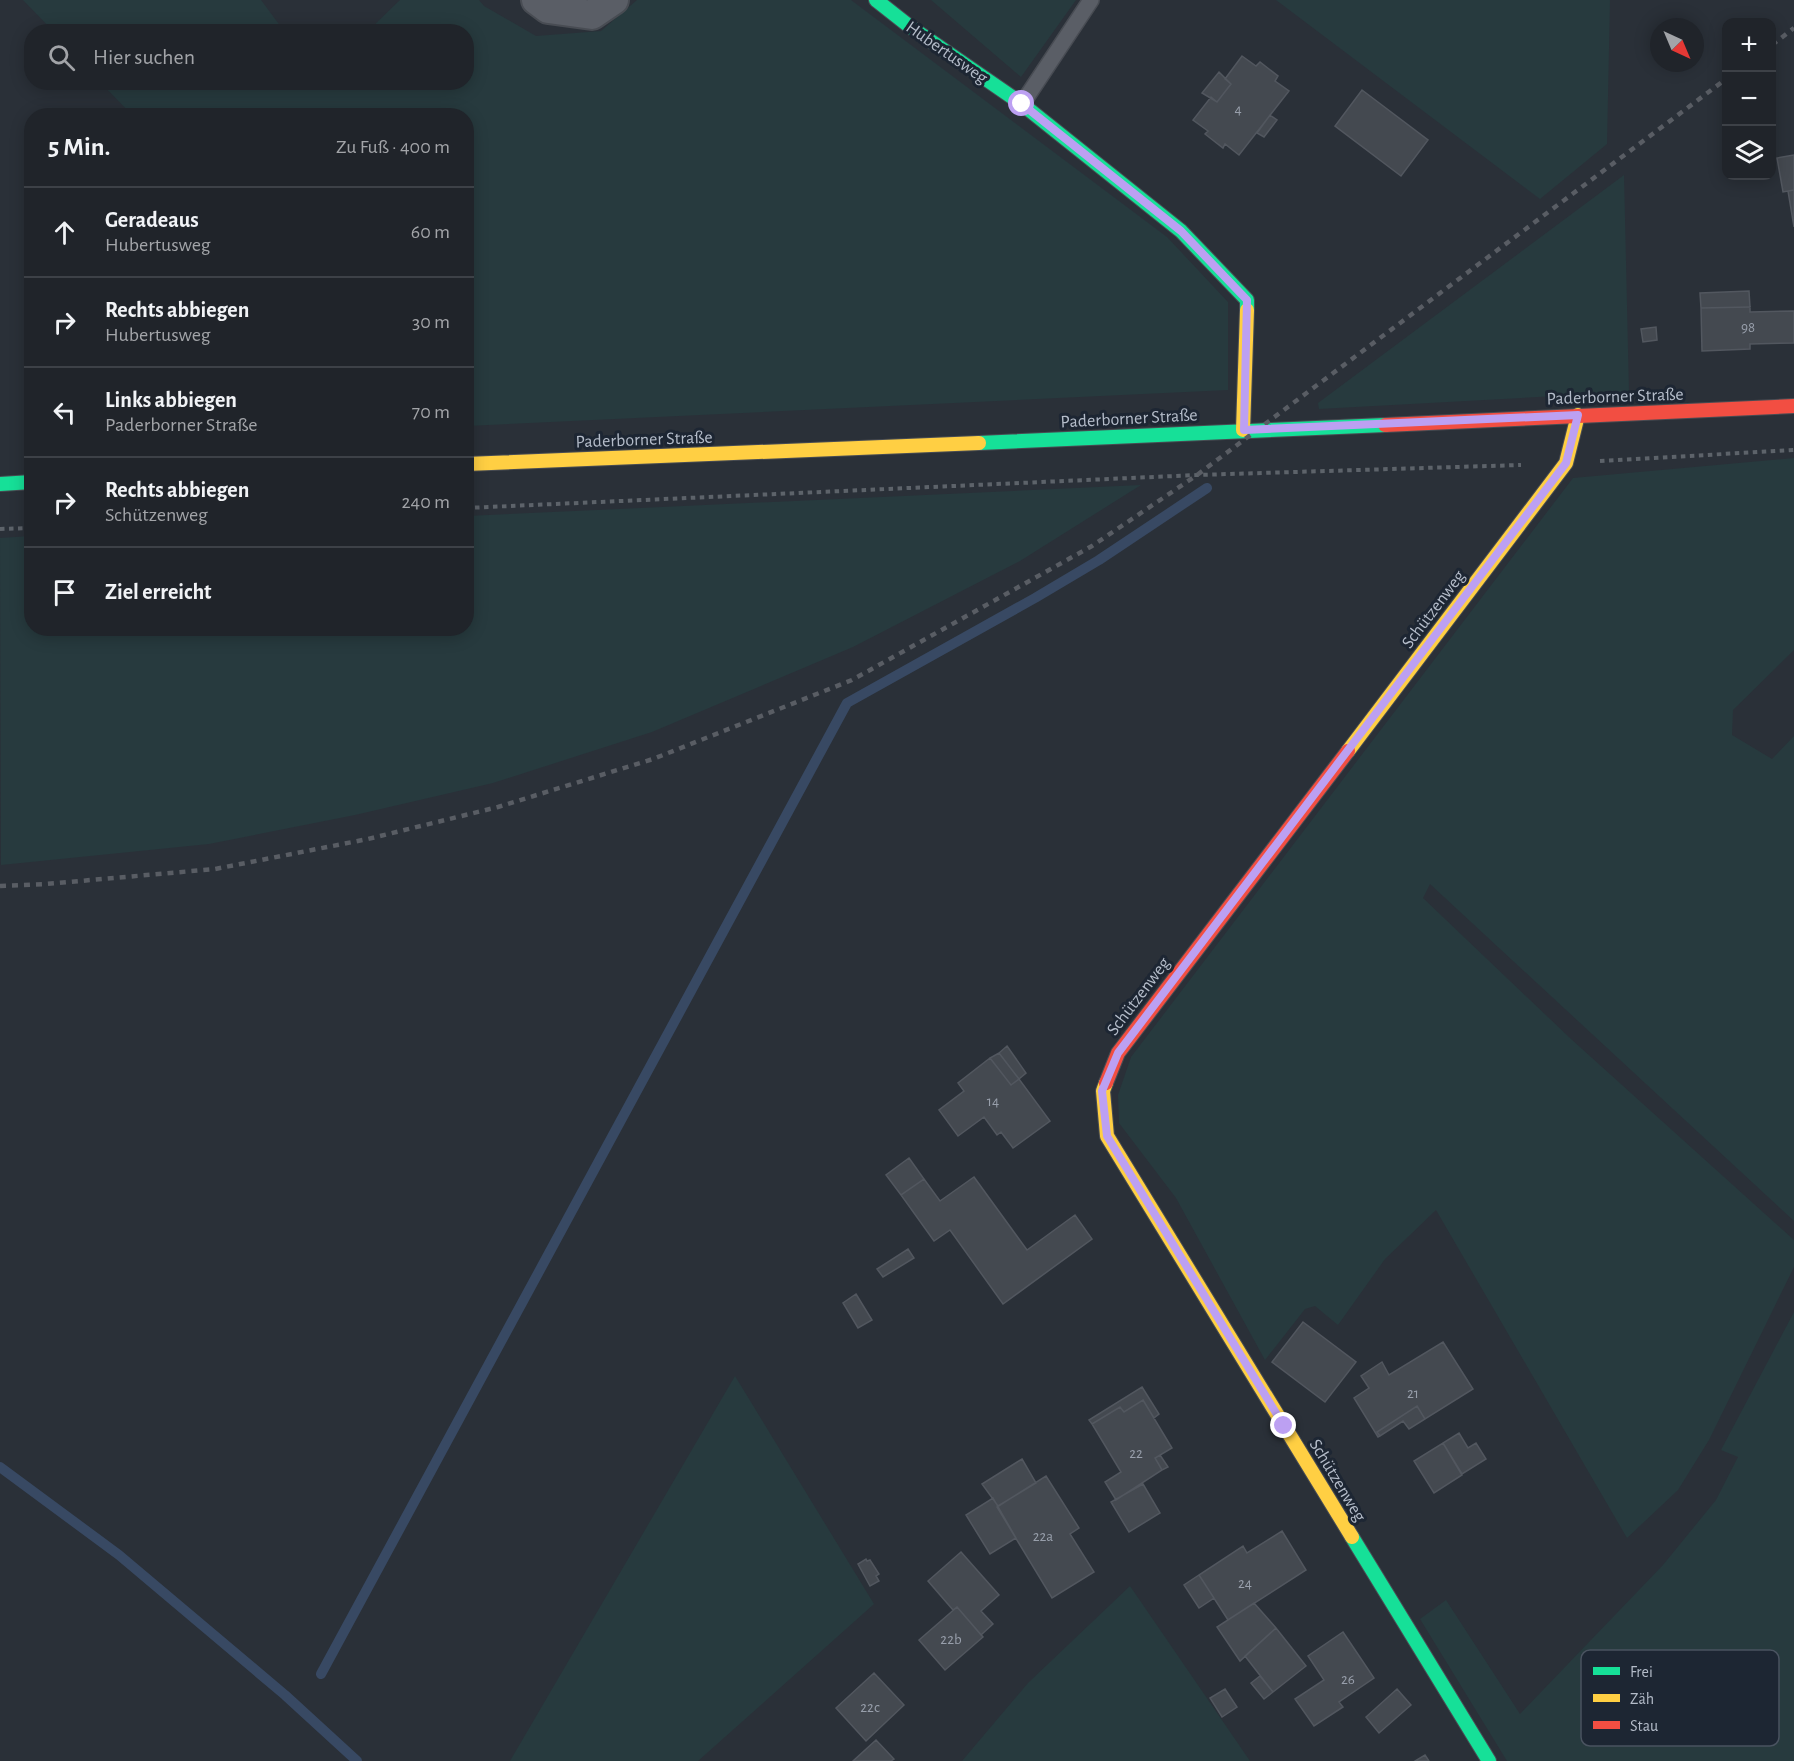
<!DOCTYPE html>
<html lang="de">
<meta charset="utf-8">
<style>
body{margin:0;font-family:"Alegreya Sans",sans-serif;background:#2d3036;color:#f1f3f6}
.controls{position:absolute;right:18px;top:18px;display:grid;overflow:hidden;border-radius:12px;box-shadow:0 3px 15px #0003}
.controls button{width:54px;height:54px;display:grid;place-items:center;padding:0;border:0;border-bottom:2px solid #3d4147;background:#20242a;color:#f1f3f6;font:30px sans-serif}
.compass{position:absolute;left:1650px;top:18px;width:54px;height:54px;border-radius:50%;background:#20242a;box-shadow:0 3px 15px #0003;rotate:136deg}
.stop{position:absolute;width:18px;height:18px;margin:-14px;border:4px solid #bca0f2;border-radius:50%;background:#fff}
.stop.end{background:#bca0f2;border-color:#fff;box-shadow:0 2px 6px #0008}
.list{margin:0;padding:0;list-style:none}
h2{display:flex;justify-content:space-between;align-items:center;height:78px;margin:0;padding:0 24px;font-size:26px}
h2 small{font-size:20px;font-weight:400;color:#a2a4a8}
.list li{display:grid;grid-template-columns:39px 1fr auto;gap:18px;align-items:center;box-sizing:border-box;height:90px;padding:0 24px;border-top:2px solid #3d4147}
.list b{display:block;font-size:22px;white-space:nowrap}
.list p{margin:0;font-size:20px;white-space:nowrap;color:#a2a4a8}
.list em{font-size:20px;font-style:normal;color:#a2a4a8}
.icon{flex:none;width:33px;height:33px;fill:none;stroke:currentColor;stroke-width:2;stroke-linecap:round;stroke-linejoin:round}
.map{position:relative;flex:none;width:1794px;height:1761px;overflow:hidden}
.search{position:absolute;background:#20242a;box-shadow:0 3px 15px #0003;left:24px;top:24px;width:450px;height:66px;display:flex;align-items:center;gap:15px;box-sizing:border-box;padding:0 21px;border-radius:24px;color:#a2a4a8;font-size:22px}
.panel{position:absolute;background:#20242a;box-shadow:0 3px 15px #0003;left:24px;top:108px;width:450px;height:528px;border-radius:24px}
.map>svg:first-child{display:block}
.green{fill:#273a3e}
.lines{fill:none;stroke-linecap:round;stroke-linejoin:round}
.stream{stroke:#384963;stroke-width:10}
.building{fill:#444950;stroke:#52575f;stroke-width:1.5}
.lane-casing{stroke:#484c53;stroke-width:18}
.street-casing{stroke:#484c53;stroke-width:32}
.fast-casing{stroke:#484c53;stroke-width:16}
.slow-casing{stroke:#484c53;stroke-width:16}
.jam-casing{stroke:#484c53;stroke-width:16}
.path{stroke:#5d636a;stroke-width:4;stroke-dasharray:4.5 4.5;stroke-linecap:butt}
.lane{stroke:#5a5e66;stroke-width:15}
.street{stroke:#5a5e66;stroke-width:28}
.fast{stroke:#16e098;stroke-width:14}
.slow{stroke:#ffcf43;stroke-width:14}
.jam{stroke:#f24e42;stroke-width:14}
.rail{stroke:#595d64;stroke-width:4.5;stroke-dasharray:6 6;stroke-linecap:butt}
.route{stroke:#bca0f2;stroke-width:8}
.labels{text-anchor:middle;stroke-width:6;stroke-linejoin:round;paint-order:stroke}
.number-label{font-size:15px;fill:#989fab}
.street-label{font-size:18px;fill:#b4bcc9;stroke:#1d2633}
.key{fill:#1d2633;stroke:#4a5360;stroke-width:1.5}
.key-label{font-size:16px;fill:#b4bcc9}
</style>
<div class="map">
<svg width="1794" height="1761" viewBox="0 0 1794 1761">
<rect width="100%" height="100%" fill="#2a3038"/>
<path class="green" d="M23,0h238l23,31h-231z
M400,0h79l5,6 52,30 65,-5 36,-31h214l316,237 61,65v88l-761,36 -1,-310 -334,-1 -31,-32 365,-1v-50l-98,-1z
M931,0h145l-55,77z
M1276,0h334l-3,144 -67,55z
M1624,175l5,217 -310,17 -1,-6z
M1794,458v192l-61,60 -1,25 40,24 22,-23v485l-364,-337 -7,14 148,141 223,201v27l-85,173 -31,50 -51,48 -191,-328 -51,49 -47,66 -23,-19 -10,3 -40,51 -89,-162 -57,-75 -1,-28 13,-38 442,-579z
M1141,485l-121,76 -167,86 -201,85 -159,51 -138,32 -146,29 -208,21 -1,-327 31,-2 1,92h434l1,-112z
M1794,1312v449h-287l-87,-142 26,-19 74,114 143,-149 53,-65 22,-43 -17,-7z
M735,1376l139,228 -176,157h-188z
M1130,1586l120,175h-288l66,-78z"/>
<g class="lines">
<path class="stream" d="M0,1467l119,88 166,140 72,66
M321,1674l526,-971 188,-105 64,-38 108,-72"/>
</g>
<path class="building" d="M1242,56l14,10 4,-4 18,14 -3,5 14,10 -50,64 -14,-11 -2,4 -18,-14 3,-3 -15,-11 18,-23 6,5 14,-18 -6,-5z
M1219,72l12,12 -14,18 -15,-9z
M1362,90l66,50 -27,36 -66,-50z
M1270,115l7,5 -13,17 -7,-4z
M1794,155v35l-11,2 -6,-34z
M1794,190v37l-6,-36z
M1749,291l1,16 -49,1 -1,-15z
M1750,307v5l44,-1v32l-44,1v5l-48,2 -1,-43z
M1656,327l1,13 -14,2 -2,-13z
M1007,1046l19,27 -7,6 -20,-26z
M999,1053l20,26 -8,6 -21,-27z
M990,1058l21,27 8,-6 31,42 -37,27 -12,-16 -4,3 -13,-18 -26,19 -19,-26 25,-19 -6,-8z
M909,1158l15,21 -23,16 -15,-20z
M974,1177l53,73 48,-35 17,24 -89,65 -53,-74 -16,11 -33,-46 23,-16 16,22z
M908,1249l6,9 -31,19 -6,-8z
M856,1294l16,26 -14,8 -15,-25z
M1303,1322l53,40 -31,40 -53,-40z
M1443,1342l30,47 -48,30 -8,-13 -40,26 3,4 -2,1 -24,-39 15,-10 -8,-12 21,-14 7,13z
M1142,1387l17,27 -5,4 -11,-18 -19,12 -4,-5 -28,17 -3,-4z
M1143,1400l29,48 -17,10 7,12 -46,30 -11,-18 16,-10 -29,-48 28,-17 4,5z
M1417,1406l8,13 -16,10 -6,-8 -23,15 -3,-4z
M1459,1433l9,15 8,-5 10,16 -24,15 -19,-31z
M1443,1443l19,32 -28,18 -20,-32z
M1160,1455l8,12 -6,3 -7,-12z
M1022,1459l14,24 -38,23 -16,-22z
M1046,1476l33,52 -9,6 24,38 -42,26 -55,-91z
M1143,1484l17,29 -31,19 -18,-30z
M993,1498l23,40 -26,16 -24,-39z
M1282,1531l24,39 -78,50 -29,-45 44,-29 4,7z
M961,1552l38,43 -18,16 12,13 -12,11 -24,-28 -4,3 -25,-29z
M866,1559l1,2 3,-1 9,14 -3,2 3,5 -9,5 -12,-22z
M1199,1575l15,23 -15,10 -15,-23z
M1254,1603l22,25 -36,33 -23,-34z
M957,1607l26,30 -38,33 -26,-30z
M1276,1628l30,38 -33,26 -28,-36z
M1343,1632l31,46 -35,24 4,5 -29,19 -19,-27 29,-19 -16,-24z
M874,1673l30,32 -38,36 -30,-33z
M1260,1676l13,16 -9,7 -13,-16z
M1225,1689l12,18 -15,10 -12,-19z
M1397,1689l14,16 -32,28 -13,-16z
M876,1740l18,19 -3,2h-38z
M1425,1755l4,6h-14z"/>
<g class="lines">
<g class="lane-casing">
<path id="lane" d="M1022,104l69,-104"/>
</g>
<g class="street-casing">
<path id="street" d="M536,0l12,9 44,6 22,-15"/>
</g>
<g class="fast-casing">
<path id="fast" d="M876,0l33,26 113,78 159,127 66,69v10
M979,443l406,-18
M0,484l32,-2
M1352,1537l137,224"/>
</g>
<g class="slow-casing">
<path id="slow" d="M1243,430l4,-120
M466,464l513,-21
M1348,751l218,-288 12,-48
M1106,1083l-3,8 4,45 245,401"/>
</g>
<g class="jam-casing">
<path id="jam" d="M1385,425l409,-19
M1106,1083l12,-30 230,-302"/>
</g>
<path class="path" d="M1600,461l194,-11
M466,508l731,-33 324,-10
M0,529l32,-1"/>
<use href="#lane" class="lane"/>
<use href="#street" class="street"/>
<use href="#fast" class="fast"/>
<use href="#slow" class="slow"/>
<use href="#jam" class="jam"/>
<path class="rail" d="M1772,45l22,-17
M0,886l46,-2 169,-15 153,-30 130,-32 155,-48 199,-79 240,-134 105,-71 529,-396"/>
</g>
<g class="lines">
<path class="route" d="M1022,104l159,127 66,69 -3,130 334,-15 -12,48 -448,590 -16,38 5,45 177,290"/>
</g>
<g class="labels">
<g class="number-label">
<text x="1238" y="114">4</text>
<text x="1748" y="332">98</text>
<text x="993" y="1106">14</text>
<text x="1413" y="1398">21</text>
<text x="1136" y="1458">22</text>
<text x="1043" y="1541">22a</text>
<text x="1245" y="1588">24</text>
<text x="951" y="1644">22b</text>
<text x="1348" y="1684">26</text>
<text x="870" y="1712">22c</text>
</g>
<g class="street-label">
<text transform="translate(947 52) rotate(35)" y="6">Hubertusweg</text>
<text transform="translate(1615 396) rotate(-2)" y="6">Paderborner Straße</text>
<text transform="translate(1129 418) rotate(-3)" y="6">Paderborner Straße</text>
<text transform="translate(644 439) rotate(-2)" y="6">Paderborner Straße</text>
<text transform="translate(1433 609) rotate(-53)" y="6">Schützenweg</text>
<text transform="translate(1138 996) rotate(-53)" y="6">Schützenweg</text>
<text transform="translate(1338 1480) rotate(59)" y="6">Schützenweg</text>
</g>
</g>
<rect x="1581" y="1650" width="198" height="96" rx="9" class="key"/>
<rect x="1593" y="1667" width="27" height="8" fill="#16e098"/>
<rect x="1593" y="1694" width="27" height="8" fill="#ffcf43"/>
<rect x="1593" y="1721" width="27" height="8" fill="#f24e42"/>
<g class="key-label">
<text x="1630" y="1677">Frei</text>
<text x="1630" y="1704">Zäh</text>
<text x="1630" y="1731">Stau</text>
</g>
</svg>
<div class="controls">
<button>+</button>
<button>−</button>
<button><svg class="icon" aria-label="layers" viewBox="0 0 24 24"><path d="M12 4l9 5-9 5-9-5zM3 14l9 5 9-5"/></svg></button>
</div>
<svg class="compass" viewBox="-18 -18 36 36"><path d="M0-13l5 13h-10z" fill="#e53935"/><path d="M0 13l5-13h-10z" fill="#a2a4a8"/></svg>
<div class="stop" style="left:1022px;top:104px"></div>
<div class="stop end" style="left:1284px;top:1426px"></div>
<div class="search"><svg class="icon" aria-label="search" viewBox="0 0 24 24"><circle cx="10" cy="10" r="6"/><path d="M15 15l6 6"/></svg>Hier suchen</div>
<section class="panel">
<h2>5 Min.<small>Zu Fuß · 400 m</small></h2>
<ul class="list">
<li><svg class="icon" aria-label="ahead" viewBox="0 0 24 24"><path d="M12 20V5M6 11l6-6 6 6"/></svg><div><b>Geradeaus</b><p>Hubertusweg</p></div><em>60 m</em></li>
<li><svg class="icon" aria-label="right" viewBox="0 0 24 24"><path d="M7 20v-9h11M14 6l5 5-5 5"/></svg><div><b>Rechts abbiegen</b><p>Hubertusweg</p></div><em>30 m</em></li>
<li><svg class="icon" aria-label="left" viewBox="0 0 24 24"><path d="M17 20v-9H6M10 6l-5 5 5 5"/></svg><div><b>Links abbiegen</b><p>Paderborner Straße</p></div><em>70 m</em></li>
<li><svg class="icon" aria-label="right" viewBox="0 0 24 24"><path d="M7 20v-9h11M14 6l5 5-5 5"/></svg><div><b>Rechts abbiegen</b><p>Schützenweg</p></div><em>240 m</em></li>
<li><svg class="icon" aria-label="arrive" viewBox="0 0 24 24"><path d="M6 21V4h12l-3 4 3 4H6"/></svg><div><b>Ziel erreicht</b></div></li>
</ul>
</section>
</div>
